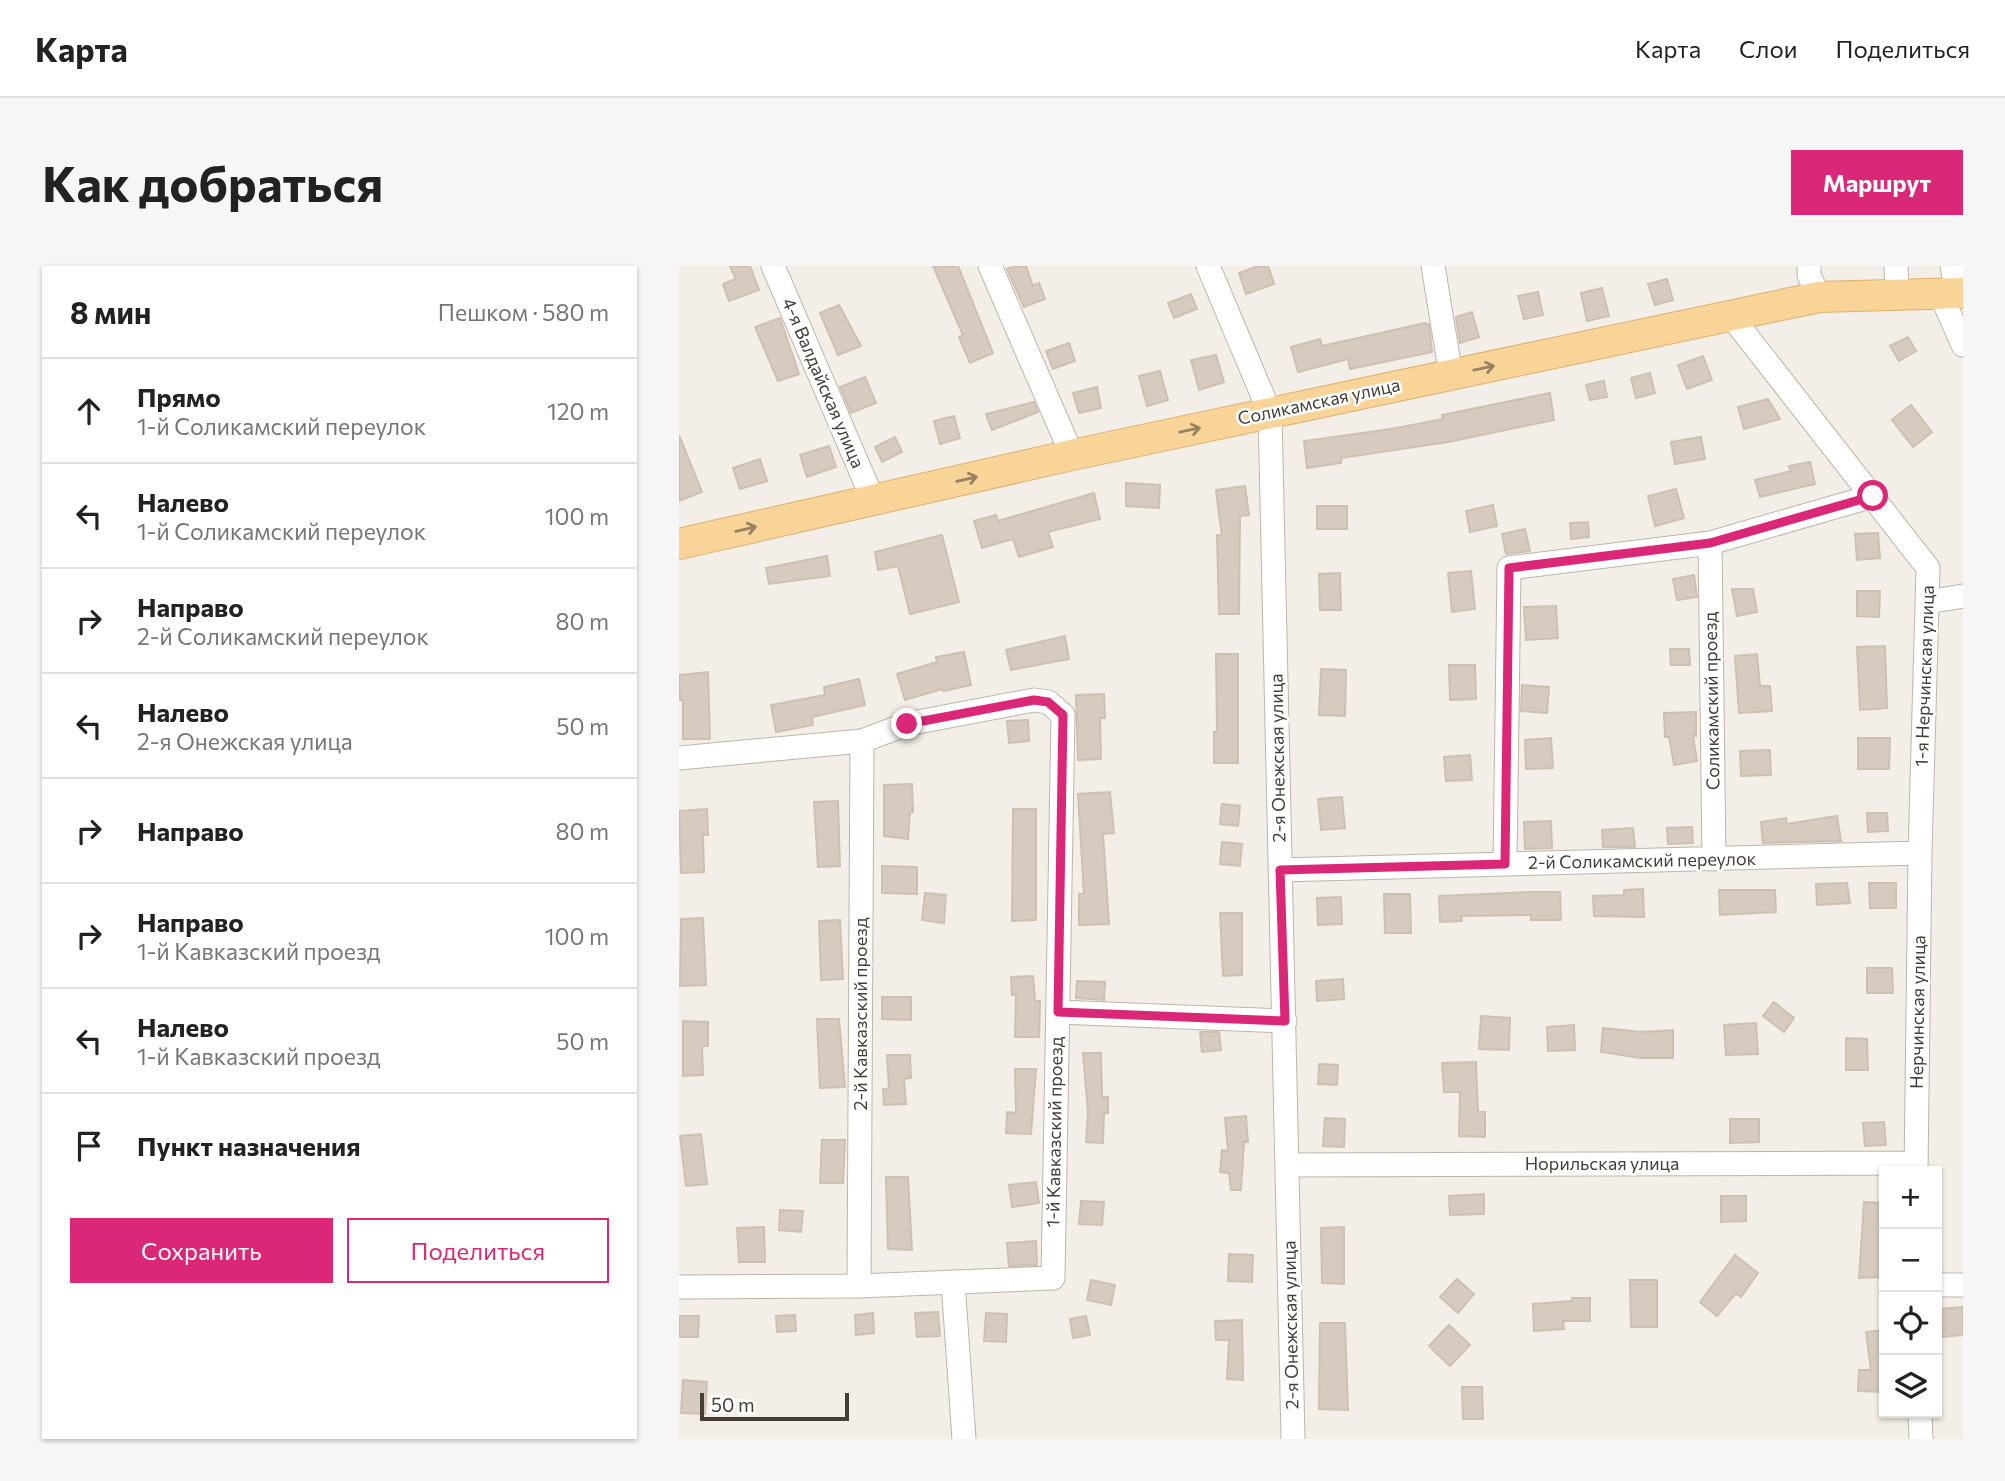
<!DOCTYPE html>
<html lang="ru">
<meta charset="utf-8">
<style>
body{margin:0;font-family:Commissioner,sans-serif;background:#f6f6f6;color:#222}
.controls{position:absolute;right:21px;bottom:21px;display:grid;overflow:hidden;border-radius:0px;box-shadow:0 2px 5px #0004}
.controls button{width:63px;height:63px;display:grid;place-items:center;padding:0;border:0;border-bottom:2px solid #e0e0e0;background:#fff;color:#222;font:35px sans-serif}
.scale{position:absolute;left:21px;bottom:18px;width:149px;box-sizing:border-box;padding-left:7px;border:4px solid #453e36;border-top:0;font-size:19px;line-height:24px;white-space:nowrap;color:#453e36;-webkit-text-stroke:5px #fff;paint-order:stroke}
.stop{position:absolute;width:21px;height:21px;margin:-16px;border:5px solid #db2777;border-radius:50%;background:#fff}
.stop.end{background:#db2777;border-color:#fff;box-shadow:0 2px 7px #0008}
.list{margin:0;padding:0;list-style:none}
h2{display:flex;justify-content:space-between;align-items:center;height:91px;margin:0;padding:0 28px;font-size:30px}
h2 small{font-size:23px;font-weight:400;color:#767676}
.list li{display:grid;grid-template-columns:46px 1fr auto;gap:21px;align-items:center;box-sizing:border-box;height:105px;padding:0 28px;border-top:2px solid #e0e0e0}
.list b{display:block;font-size:26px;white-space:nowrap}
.list p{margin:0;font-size:23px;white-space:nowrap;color:#767676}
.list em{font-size:23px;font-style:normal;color:#767676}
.actions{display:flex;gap:14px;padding:21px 28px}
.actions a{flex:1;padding:16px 0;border:2px solid #db2777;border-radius:0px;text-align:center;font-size:24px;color:#db2777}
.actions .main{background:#db2777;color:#fff}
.icon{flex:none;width:38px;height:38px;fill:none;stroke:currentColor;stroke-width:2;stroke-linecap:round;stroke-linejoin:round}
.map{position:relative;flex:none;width:1284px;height:1173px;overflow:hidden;border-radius:0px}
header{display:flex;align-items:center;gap:42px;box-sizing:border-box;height:98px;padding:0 35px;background:#fff;border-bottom:2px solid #e0e0e0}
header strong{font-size:33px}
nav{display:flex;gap:38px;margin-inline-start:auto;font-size:24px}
.intro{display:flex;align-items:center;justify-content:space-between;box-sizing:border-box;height:168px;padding:0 42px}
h1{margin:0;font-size:49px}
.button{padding:18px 32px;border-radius:0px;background:#db2777;color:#fff;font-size:24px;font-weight:700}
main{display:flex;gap:42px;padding:0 42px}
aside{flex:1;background:#fff;border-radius:0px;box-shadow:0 2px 5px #0004}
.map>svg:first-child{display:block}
.building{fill:#d7cbc0;stroke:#cec0b1;stroke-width:2}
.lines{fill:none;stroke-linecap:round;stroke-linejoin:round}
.minor-casing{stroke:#beb5aa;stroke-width:25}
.major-casing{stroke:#deaf6a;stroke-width:32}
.minor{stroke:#fff;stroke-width:23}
.major{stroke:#f9d499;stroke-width:30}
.oneway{stroke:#968263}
.route{stroke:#db2777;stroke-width:9}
.labels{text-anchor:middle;stroke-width:5;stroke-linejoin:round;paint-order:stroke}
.street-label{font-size:18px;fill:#453e36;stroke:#fff}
</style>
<header>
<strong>Карта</strong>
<nav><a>Карта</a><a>Слои</a><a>Поделиться</a></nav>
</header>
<div class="intro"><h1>Как добраться</h1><a class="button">Маршрут</a></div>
<main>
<aside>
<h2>8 мин<small>Пешком · 580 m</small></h2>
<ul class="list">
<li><svg class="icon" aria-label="ahead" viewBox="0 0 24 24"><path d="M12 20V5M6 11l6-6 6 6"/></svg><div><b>Прямо</b><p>1-й Соликамский переулок</p></div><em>120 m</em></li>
<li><svg class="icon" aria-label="left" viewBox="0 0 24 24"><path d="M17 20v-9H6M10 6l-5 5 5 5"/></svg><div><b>Налево</b><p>1-й Соликамский переулок</p></div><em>100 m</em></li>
<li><svg class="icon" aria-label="right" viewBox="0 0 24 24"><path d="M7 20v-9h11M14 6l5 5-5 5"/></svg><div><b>Направо</b><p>2-й Соликамский переулок</p></div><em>80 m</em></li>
<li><svg class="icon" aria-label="left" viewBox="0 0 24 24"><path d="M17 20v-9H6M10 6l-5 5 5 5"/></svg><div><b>Налево</b><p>2-я Онежская улица</p></div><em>50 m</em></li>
<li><svg class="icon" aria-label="right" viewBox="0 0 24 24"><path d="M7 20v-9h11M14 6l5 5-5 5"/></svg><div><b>Направо</b></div><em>80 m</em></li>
<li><svg class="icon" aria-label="right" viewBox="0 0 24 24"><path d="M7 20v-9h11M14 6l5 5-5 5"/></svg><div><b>Направо</b><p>1-й Кавказский проезд</p></div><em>100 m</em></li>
<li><svg class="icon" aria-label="left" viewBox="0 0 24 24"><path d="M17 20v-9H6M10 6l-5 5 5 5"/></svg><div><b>Налево</b><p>1-й Кавказский проезд</p></div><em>50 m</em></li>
<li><svg class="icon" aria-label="arrive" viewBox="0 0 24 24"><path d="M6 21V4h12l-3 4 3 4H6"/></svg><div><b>Пункт назначения</b></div></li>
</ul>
<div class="actions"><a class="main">Сохранить</a><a>Поделиться</a></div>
</aside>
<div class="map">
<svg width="1284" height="1173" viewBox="0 0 1284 1173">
<rect width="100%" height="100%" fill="#f3eee7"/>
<path class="building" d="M51,0h20l9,24 -30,11 -6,-17 13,-5z
M254,0h25l35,87 -23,10 -11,-26 4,-2z
M336,0h11l7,20 6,-3 6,16 -21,8 -17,-38z
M579,0h10l6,18 -28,10 -7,-21z
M988,13l6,21 -18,5 -7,-21z
M923,22l7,28 -22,5 -6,-28z
M859,26l5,23 -19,4 -6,-23z
M512,28l6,15 -23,9 -6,-15z
M160,39l22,41 -23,9 -18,-42z
M793,46l7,25 -19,6 -4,-26z
M101,52l19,56 -21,7 -23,-54z
M746,57l4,2 3,27 -82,17 -2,-10 -50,13 -7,-25 29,-8 2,7z
M1229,71l8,14 -17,10 -9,-15z
M390,77l6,18 -22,8 -7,-18z
M537,89l8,27 -25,8 -8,-30z
M1024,90l9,24 -25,9 -9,-24z
M481,105l8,29 -21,6 -8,-30z
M971,107l5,20 -19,5 -5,-20z
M186,111l11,26 -25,10 -11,-26z
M925,115l3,16 -17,3 -4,-15z
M418,121l4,21 -22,5 -6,-20z
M871,127l4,27 -106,22 -107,16v5l-34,5 -3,-27 87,-12 52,-10 -1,-4z
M1089,133l12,20 -36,10 -6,-22z
M355,136l4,10 -46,18 -6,-16z
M1232,139l21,27 -19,15 -21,-27z
M275,150l6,22 -20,6 -6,-23z
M0,169l23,57 -23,9z
M216,171l7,15 -20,10 -7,-15z
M1022,171l4,22 -30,5 -4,-22z
M150,180l7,21 -29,10 -7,-22z
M81,193l7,22 -27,8 -7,-21z
M1131,196l5,22 -55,13 -5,-17 36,-9 -2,-5z
M447,217l34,2 -1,23 -33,-2z
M566,220l4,29 -9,1 -1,98h-20l-2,-79 5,1 -6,-46z
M997,223l8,29 -29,8 -7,-30z
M415,227l6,26 -52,13 5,15 -34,10 -6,-18 -31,9 -8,-27 22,-6 2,6z
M814,239l4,21 -27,6 -4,-21z
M638,240h30v23h-30z
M909,256l1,15 -18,2 -1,-16z
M846,263l5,22 -24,3 -4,-20z
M1199,267l2,25 -23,2 -2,-26z
M263,269l17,67 -49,12 -12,-48 -20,4 -3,-18z
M148,290l3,20 -61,8 -3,-16z
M792,305l4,38 -23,3 -4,-39z
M661,307l1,37h-21l-1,-36z
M1015,309l3,22 -20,3 -4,-21z
M1053,323h21l4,23 -20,4z
M1178,325h23l-1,26 -22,-1z
M877,340l2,32 -32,2 -2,-33z
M386,370l4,23 -58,11 -5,-20z
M1206,380l2,62 -27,2 -3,-63z
M991,383h19l1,16h-19z
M285,386l7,33 -28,6 -1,-2 -37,11 -8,-26 40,-12 -1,-5z
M537,388h22v109h-24v-31h3z
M1078,388l3,32h10l2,25 -33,2 -4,-57z
M770,399h26l1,34 -26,1z
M642,403l25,1 -1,46 -26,-1z
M29,406l2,67h-27v-39h-3l-1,-25z
M180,413l6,26 -53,12 1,8 -37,7 -5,-27 54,-10 -1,-8z
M843,419l27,2 -2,26 -26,-2z
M425,428l1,24h-5l1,41 -23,1 -2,-65z
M1017,446v24h-3l4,25 -23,4 -5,-28h-4l-1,-24z
M349,454l1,21 -20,2 -2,-22z
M872,472l2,30 -27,1 -1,-29z
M1179,472h32l-1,31h-31z
M1091,484l1,25 -30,1 -1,-25z
M791,489l2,25 -26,1 -2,-24z
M233,518l1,28h-3l-2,27 -24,-3v-51z
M431,526l4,41 -11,1 6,90 -30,1v-31h5l-6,-100z
M663,531l3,31 -24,2 -3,-31z
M159,535l2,65 -22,1 -4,-65z
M543,538l18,2 -2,20 -18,-2z
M28,543l1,26h-5l1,37 -23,1 -2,-62z
M334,543h23v111l-24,1z
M1188,547h20l1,18 -20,1z
M1158,550l4,25 -78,2 -2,-21 25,-4 1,6z
M872,555l1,27 -27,1 -1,-27z
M1013,561l1,16 -25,1 -1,-16z
M954,562l2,19h-32l-1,-17z
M543,576l20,2 -2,22 -20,-2z
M203,600l35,1v27l-35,-1z
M1168,617l3,20 -33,2 -1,-21z
M1190,617h27v25h-26z
M964,623l1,28 -50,-1 -1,-20 31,-1v-5z
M1040,624h56l1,22 -56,3z
M852,626h29l1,28h-30v-5l-70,1 1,5 -22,1 -1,-26z
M246,627l21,2 -2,28 -22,-3z
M705,628h26l1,39h-26z
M662,631l1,27 -24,1 -1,-27z
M541,647h22v62l-19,1z
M24,652l3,67 -26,1 1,-67z
M161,654l3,59 -22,1 -2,-59z
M1188,702h25l1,25h-26z
M354,710l2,25h5l-1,36h-24l1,-42h-4l-1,-18z
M664,713l1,20 -27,2 -1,-20z
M398,715l28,1 -1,18 -28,-2z
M203,731h29v23l-29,-1z
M1095,736l20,16 -10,14 -21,-16z
M802,750l29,2 -1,32 -30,-1z
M138,753h22l6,68 -25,1z
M4,755l25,1v24h-6l1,29 -20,1z
M1077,757l2,31 -32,1 -2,-30z
M895,759l1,25 -27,1 -1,-24z
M924,762l38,4 32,-2v28h-32l-40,-6z
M521,766h19l2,18 -19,2z
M1167,772l21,1 1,31h-22z
M404,787h18l1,44h6v16h-4l-1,30 -17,-1 2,-29z
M208,789h23l1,23 -7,1 2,25 -22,1 -1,-16h6z
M797,796l2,50h7v25l-26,-1 1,-44h-16l-2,-29z
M640,798l19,1 -1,20 -19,-1z
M336,803h21l-5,65 -25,-1 1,-21 9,1z
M567,850l2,26h-4l-3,48h-10l-2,-17 -9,-1 2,-22 6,1 -3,-33z
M646,852l20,1 -1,28 -21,-1z
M1051,853h29v23l-29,1z
M1205,856l2,23 -21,1 -2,-23z
M22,868l6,50 -21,2 -6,-50z
M143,874h23l-2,43h-23z
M207,911h22l4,73 -24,-1z
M357,916l3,21 -27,4 -3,-22z
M805,928v20l-34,1 -1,-19z
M1042,930h25v25l-25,1z
M402,935l23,1 -2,23 -23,-1z
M1185,936l20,1v74l-25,1z
M101,944l23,1 -2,21 -22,-2z
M85,961l1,35h-26l-2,-34z
M665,961v57l-22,-1 -1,-55z
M357,975l1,24 -28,1 -2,-23z
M550,988l24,1 -1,27 -24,-1z
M1056,989l23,18 -17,24 -5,-4 -19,23 -17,-14z
M778,1013l17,15 -16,19 -18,-16z
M412,1014l24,5 -4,20 -24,-5z
M951,1014h27v47h-26z
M893,1032h18v23h-27l1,8 -30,2 -1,-27 39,-3z
M1284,1041v28l-21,2 -2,-28z
M259,1046l2,24 -23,1 -2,-24z
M194,1047l1,20 -18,2 -1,-20z
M307,1047l21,1 -1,28 -22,-1z
M116,1049l1,16 -19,1 -1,-16z
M0,1050h20l-1,21h-19z
M407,1050l4,19 -17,3 -3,-19z
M563,1054l1,60 -16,-1 2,-39h-13l-1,-19z
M641,1057h25l3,87 -29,-1z
M770,1059l21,20 -20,21 -21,-20z
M1205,1064v62l-26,-1 1,-21h12l-5,-38z
M4,1114l24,2 -2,32 -24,-1z
M783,1121h20l1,32h-20z"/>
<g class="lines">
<g class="minor-casing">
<path id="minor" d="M94,0l100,234
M311,0l82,189
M529,0l62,147 23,1026
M754,0l18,109
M1130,0v9l10,22
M1217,0l1,29
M1273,0l5,27
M1261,27l23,52
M1052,50l197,252 -8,285 -4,318
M1031,277l4,316
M1248,336l36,-6
M0,492l183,-17 45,-17 127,-24 14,2 15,13 -10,563 -194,8 -180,1
M826,598l4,-296 201,-25 163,-47
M601,604l640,-17
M379,746l227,9
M608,899l629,-2
M274,1016l11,157
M1258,1019h26
M180,1020l3,-545
M1241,1147l1,26"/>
</g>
<g class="major-casing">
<path id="major" d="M0,278l393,-89 747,-158 144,-4"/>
</g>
<use href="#minor" class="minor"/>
<use href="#major" class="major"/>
</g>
<defs><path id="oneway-shaft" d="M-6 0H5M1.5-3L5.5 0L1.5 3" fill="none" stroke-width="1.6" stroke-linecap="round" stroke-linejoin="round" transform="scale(1.75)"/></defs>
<g class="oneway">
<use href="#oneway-shaft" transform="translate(805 102) rotate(-12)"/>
<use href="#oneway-shaft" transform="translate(511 164) rotate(-12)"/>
<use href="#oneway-shaft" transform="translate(288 213) rotate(-13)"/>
<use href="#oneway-shaft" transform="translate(67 263) rotate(-13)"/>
</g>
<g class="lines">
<path class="route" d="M228,458l127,-24 14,2 15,13 -5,297 227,9 -5,-151 225,-6 4,-296 201,-25 163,-47"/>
</g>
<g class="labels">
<g class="street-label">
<text transform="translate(144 117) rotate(67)" y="6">4-я Валдайская улица</text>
<text transform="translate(640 136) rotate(-12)" y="6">Соликамская улица</text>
<text transform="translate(1246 410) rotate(-88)" y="6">1-я Нерчинская улица</text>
<text transform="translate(1033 435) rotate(-91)" y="6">Соликамский проезд</text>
<text transform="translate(599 492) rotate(-91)" y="6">2-я Онежская улица</text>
<text transform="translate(963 595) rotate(-1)" y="6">2-й Соликамский переулок</text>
<text transform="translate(1239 746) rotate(-89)" y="6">Нерчинская улица</text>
<text transform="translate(182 748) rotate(-90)" y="6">2-й Кавказский проезд</text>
<text transform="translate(376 866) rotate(-89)" y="6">1-й Кавказский проезд</text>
<text x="923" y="904">Норильская улица</text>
<text transform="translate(612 1059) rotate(-91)" y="6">2-я Онежская улица</text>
</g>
</g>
</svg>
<div class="controls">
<button>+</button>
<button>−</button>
<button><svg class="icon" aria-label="locate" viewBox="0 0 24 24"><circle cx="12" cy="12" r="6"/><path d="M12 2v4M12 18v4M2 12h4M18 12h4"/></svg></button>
<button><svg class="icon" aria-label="layers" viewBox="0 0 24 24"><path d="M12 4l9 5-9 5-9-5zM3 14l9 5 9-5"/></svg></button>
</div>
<div class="scale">50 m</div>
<div class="stop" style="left:1194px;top:230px"></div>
<div class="stop end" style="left:228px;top:458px"></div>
</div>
</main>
